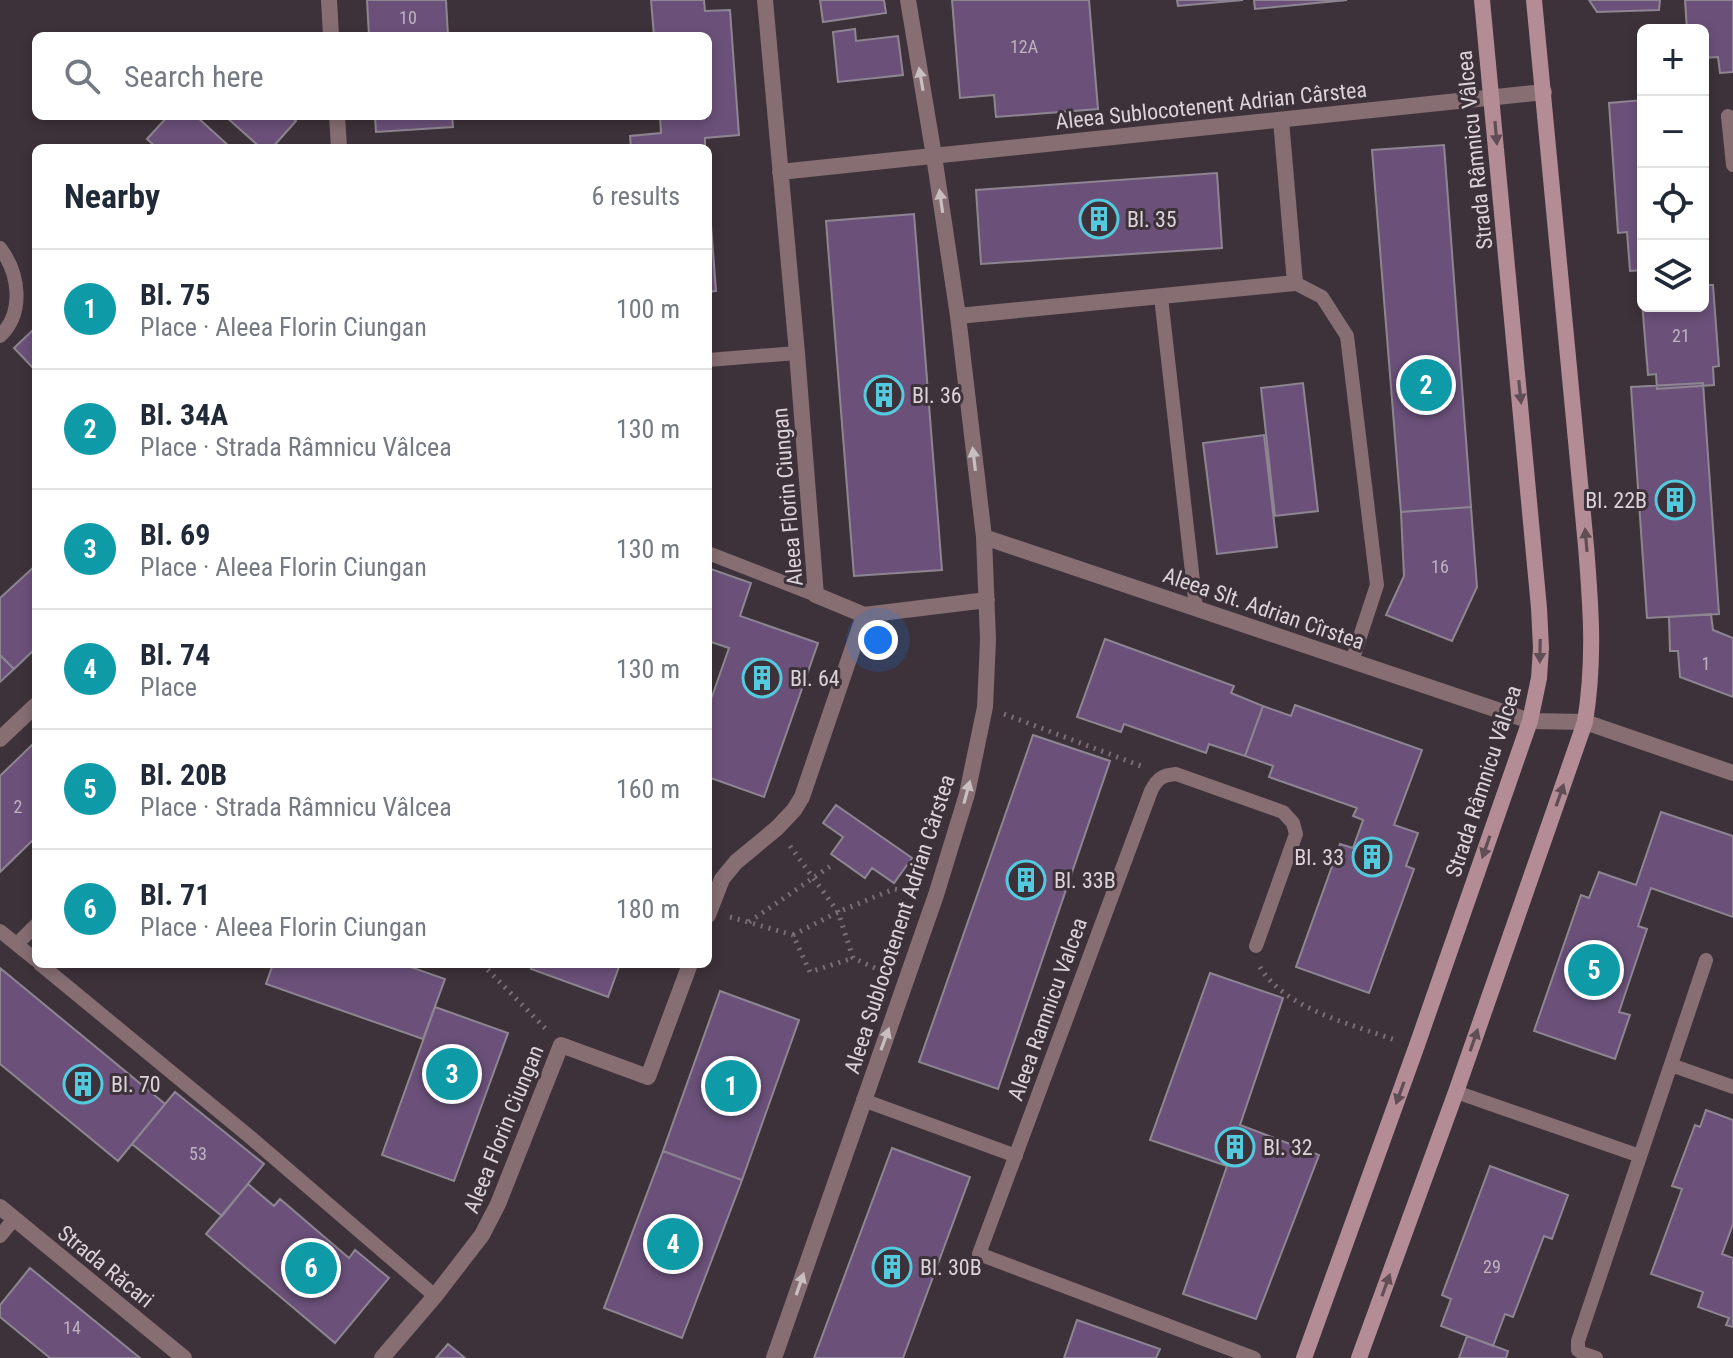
<!DOCTYPE html>
<meta charset="utf-8">
<style>
body{margin:0;font-family:"Roboto Condensed",sans-serif;background:#f2f2f3;color:#1f2937}
.controls{position:absolute;right:24px;top:24px;display:grid;overflow:hidden;border-radius:12px;box-shadow:0 4px 12px #0003}
.controls button{width:72px;height:72px;display:grid;place-items:center;padding:0;border:0;border-bottom:2px solid #e0e1e3;background:#fff;color:#1f2937;font:40px sans-serif}
.you{position:absolute;left:878px;top:640px;width:28px;height:28px;margin:-20px;border:6px solid #fff;border-radius:50%;background:#1a73e8;box-shadow:0 0 0 12px #1a73e833}
.badge{display:grid;place-items:center;width:52px;height:52px;border-radius:50%;background:#377182;color:#fff;font-size:26px;font-weight:700}
.pin{position:absolute;translate:-50% -50%;border:4px solid #fff;box-shadow:0 2px 8px #0006}
.list{margin:0;padding:0;list-style:none}
h2{display:flex;justify-content:space-between;align-items:center;height:104px;margin:0;padding:0 32px;font-size:34px}
h2 small{font-size:26px;font-weight:400;color:#747a83}
.list li{display:grid;grid-template-columns:52px 1fr auto;gap:24px;align-items:center;box-sizing:border-box;height:120px;padding:0 32px;border-top:2px solid #e0e1e3}
.list b{display:block;font-size:30px;white-space:nowrap}
.list p{margin:0;font-size:26px;white-space:nowrap;color:#747a83}
.list em{font-size:26px;font-style:normal;color:#747a83}
.icon{flex:none;width:44px;height:44px;fill:none;stroke:currentColor;stroke-width:2;stroke-linecap:round;stroke-linejoin:round}
.map{position:relative;flex:none;width:1733px;height:1358px;overflow:hidden}
.search{position:absolute;background:#fff;box-shadow:0 4px 12px #0003;left:32px;top:32px;width:680px;height:88px;display:flex;align-items:center;gap:20px;box-sizing:border-box;padding:0 28px;border-radius:12px;color:#747a83;font-size:30px}
.panel{position:absolute;background:#fff;box-shadow:0 4px 12px #0003;left:32px;top:144px;width:680px;height:824px;border-radius:12px}
.map>svg:first-child{display:block}
.building{fill:#6b517a;stroke:#8d8692;stroke-width:2}
.lines{fill:none;stroke-linecap:round;stroke-linejoin:round}
.path{stroke:#786f75;stroke-width:5;stroke-dasharray:2 6;stroke-linecap:butt}
.lane{stroke:#866e73;stroke-width:14}
.street{stroke:#866e73;stroke-width:16}
.secondary{stroke:#b38c95;stroke-width:16}
.oneway{fill:#c9bfc3}
.oneway2{fill:#604d55}
.labels{text-anchor:middle;stroke-width:6;stroke-linejoin:round;paint-order:stroke}
.number-label{font-size:18px;fill:#beb2c0}
.street-label{font-size:22px;fill:#dad3d7;stroke:#3d3239}
.poi-label{font-size:22px;fill:#dad3d7;stroke:#3d3239;text-anchor:start}
</style>
<div class="map">
<svg width="1733" height="1358" viewBox="0 0 1733 1358">
<rect width="100%" height="100%" fill="#3d3239"/>
<path class="building" d="M367,0h79l2,36h-79z
M651,0h53l1,11 25,-1 9,125 -34,3v10h-74l-1,-12 31,-3 -1,-17h48v-80h-54z
M820,0h64l2,13 -63,9z
M952,0h137l9,109 -102,8 -2,-22 -34,3z
M1177,0h66l-65,6z
M1254,0h93l-92,9z
M1589,0h71l-1,10 -62,2z
M1685,0h48v72l-13,1 -2,-16 -15,1v-28h-16z
M855,29l1,12 42,-5 5,39 -65,7 -5,-50z
M1643,100v170l-13,1 -3,-39 -9,1 -9,-130z
M168,116h28l35,32h-74l-10,-9z
M225,116h65l6,5 -24,27h-11z
M375,116h77l1,11 -77,5z
M1444,145l27,362 -70,5 -29,-362z
M1217,173l5,75 -241,16 -5,-74z
M708,185l8,106 -8,1z
M914,214l28,356 -88,6 -28,-355z
M1703,267l2,18h8l6,81 -6,1 1,18 -57,4 -1,-15 -8,1 -7,-85h2v16h60z
M36,327v44l-22,-23z
M1303,383l15,128 -43,5 -14,-128z
M1703,383l16,231 -72,4 -16,-231z
M1264,435l13,112 -60,7 -14,-111z
M1471,507l6,80 -25,54 -66,-26 18,-39 -3,-64z
M36,565v83l-22,21 -14,-14v-57z
M708,568l43,15 -11,33 78,27 -54,154 -56,-20v-69l21,-60 -21,-7z
M1711,614l2,16 20,8v59l-53,-20 -2,-26h-8l-1,-34z
M1105,639l129,47 -3,7 32,13 -18,50 -36,-12 -3,9 -82,-29 -3,8 -44,-15z
M0,655l14,14 -14,13z
M1295,705l127,45 -28,75 24,8 -12,33 8,3 -45,124 -73,-26 44,-123 13,4 10,-28 -10,-4 4,-8 -88,-31 4,-11 -28,-10 18,-50 28,10z
M1033,735l77,26 -112,328 -79,-27z
M36,741v96l-36,35v-96z
M836,805l76,53 -18,25 -22,-15 -7,10 -34,-24 12,-17 -20,-14z
M1661,812l72,24v81l-82,-29 -13,38 9,3 -28,83 11,3 -15,44 -81,-28 47,-136 8,3 10,-26 37,13z
M273,964h129l43,15 -22,60 -157,-55z
M533,964h87l-12,33 -77,-28z
M0,968l165,136 -47,57 -118,-97z
M1210,973l73,25 -43,127 79,30 -63,164 -73,-25 44,-128 -77,-26z
M720,991l79,29 -57,160 -79,-29z
M435,1007l73,26 -54,148 -72,-26z
M175,1092l89,72 -42,52 -90,-72z
M1706,1110l27,10v104l-11,30 11,4v69l-7,-2 3,-7 -31,-11 5,-15 -52,-18 31,-85 -10,-3 23,-61 5,2z
M892,1148l78,29 -67,181h-89z
M663,1151l79,29 -60,158 -78,-30z
M1490,1166l78,29 -16,44 -8,-3 -31,81 -8,-3 -12,32 -52,-20 10,-27 -9,-4z
M248,1184l26,22 6,-7 69,59 6,-8 34,28 -54,65 -129,-109z
M30,1268l110,90h-90l-50,-41v-12z
M1077,1320l83,29 -4,9h-92z
M1467,1336l41,15 -2,7h-47z
M448,1344l17,14h-29z"/>
<g class="lines">
<path class="path" d="M1004,714l137,52
M790,846l48,66 15,46 33,15
M730,917l63,18 17,37 43,-14
M749,922l83,-57
M793,935l45,-23 56,-23 19,3
M482,964l64,65
M1260,967c25,42 91,57 135,73"/>
<path class="lane" d="M1728,116l5,49
M0,248c19,25 25,64 0,88
M1295,283l27,14 25,39 30,249 -25,76
M1161,297l35,311
M708,360l89,-7
M708,553l108,42
M0,931l36,29
M17,944l19,-19
M40,964l210,173 185,159
M1671,1065l62,22
M1456,1092l184,64
M863,1100l153,56
M0,1236l14,-17
M1254,1358l-275,-104 172,-463c6,-12 11,-16 25,-17l107,38 10,11 3,11 -40,112
M1596,1358l-12,-4 -6,-4v-9l128,-381"/>
<path class="street" d="M329,0l2,36
M765,0l32,353 19,242 48,20 123,-15
M337,116l2,32
M780,172l764,-80
M958,316l337,-33 -14,-163
M984,537l546,184 55,1 148,51
M0,739l36,-34
M708,915l14,-36 14,-17 41,-34 17,-18 8,-13 62,-182
M0,1207l184,151
M382,1358l53,-62 47,-61 16,-31 63,-159 87,32 42,-113
M774,1358l162,-463 31,-101 18,-87 3,-67 -4,-103 -26,-221 -24,-160 -26,-156"/>
<path class="secondary" d="M1304,1358l112,-310 114,-327 9,-43 2,-30 -2,-40 -57,-608
M1359,1358l97,-266 129,-370c10,-62 6,-114 1,-176l-52,-546"/>
</g>
<defs><path id="oneway-solid" d="M-6-.8H1V-3.2L6.5 0L1 3.2V.8H-6Z" transform="scale(2)"/></defs>
<g class="oneway">
<use href="#oneway-solid" transform="translate(921 79) rotate(-100)"/>
<use href="#oneway-solid" transform="translate(941 201) rotate(-98)"/>
<use href="#oneway-solid" transform="translate(974 459) rotate(-97)"/>
<use href="#oneway-solid" transform="translate(967 792) rotate(-75)"/>
<use href="#oneway-solid" transform="translate(885 1039) rotate(-70)"/>
<use href="#oneway-solid" transform="translate(800 1284) rotate(-71)"/>
</g>
<g class="oneway2">
<use href="#oneway-solid" transform="translate(1496 133) rotate(85)"/>
<use href="#oneway-solid" transform="translate(1520 392) rotate(84)"/>
<use href="#oneway-solid" transform="translate(1586 540) rotate(-95)"/>
<use href="#oneway-solid" transform="translate(1540 651) rotate(91)"/>
<use href="#oneway-solid" transform="translate(1560 795) rotate(-71)"/>
<use href="#oneway-solid" transform="translate(1486 847) rotate(109)"/>
<use href="#oneway-solid" transform="translate(1474 1040) rotate(-71)"/>
<use href="#oneway-solid" transform="translate(1400 1093) rotate(110)"/>
<use href="#oneway-solid" transform="translate(1386 1285) rotate(-70)"/>
</g>
<defs>
<g id="building-ring" transform="scale(2)"><circle r="9.5" fill="#3d3239" stroke="#54cade" stroke-width="1.5"/><path d="M-4-6H4V6H1V3H-1V6H-4ZM-2.5-4.3h1.7v1.8h-1.7ZM.8-4.3h1.7v1.8H.8ZM-2.5-1h1.7V.8h-1.7ZM.8-1h1.7V.8H.8Z" fill="#54cade"/></g>
</defs>
<g fill-rule="evenodd">
<use href="#building-ring" x="1099" y="219"/>
<use href="#building-ring" x="884" y="395"/>
<use href="#building-ring" x="1675" y="500"/>
<use href="#building-ring" x="762" y="678"/>
<use href="#building-ring" x="1372" y="857"/>
<use href="#building-ring" x="1026" y="880"/>
<use href="#building-ring" x="83" y="1084"/>
<use href="#building-ring" x="1235" y="1147"/>
<use href="#building-ring" x="892" y="1267"/>
</g>
<g class="labels">
<g class="number-label">
<text x="408" y="24">10</text>
<text x="1024" y="53">12A</text>
<text x="1681" y="342">21</text>
<text x="1440" y="573">16</text>
<text x="1706" y="670">1</text>
<text x="18" y="813">2</text>
<text x="198" y="1160">53</text>
<text x="1492" y="1273">29</text>
<text x="72" y="1334">14</text>
</g>
<g class="street-label">
<text transform="translate(1211 105) rotate(-6)" y="8">Aleea Sublocotenent Adrian Cârstea</text>
<text transform="translate(1474 150) rotate(-96)" y="8">Strada Râmnicu Vâlcea</text>
<text transform="translate(787 497) rotate(-95)" y="8">Aleea Florin Ciungan</text>
<text transform="translate(1264 608) rotate(19)" y="8">Aleea Slt. Adrian Cîrstea</text>
<text transform="translate(1483 781) rotate(-72)" y="8">Strada Râmnicu Vâlcea</text>
<text transform="translate(899 924) rotate(-72)" y="8">Aleea Sublocotenent Adrian Cârstea</text>
<text transform="translate(1047 1009) rotate(-70)" y="8">Aleea Ramnicu Valcea</text>
<text transform="translate(503 1129) rotate(-68)" y="8">Aleea Florin Ciungan</text>
<text transform="translate(106 1266) rotate(39)" y="8">Strada Răcari</text>
</g>
<g class="poi-label">
<text x="1127" y="227">Bl. 35</text>
<text x="912" y="403">Bl. 36</text>
<text x="1647" y="508" text-anchor="end">Bl. 22B</text>
<text x="790" y="686">Bl. 64</text>
<text x="1344" y="865" text-anchor="end">Bl. 33</text>
<text x="1054" y="888">Bl. 33B</text>
<text x="111" y="1092">Bl. 70</text>
<text x="1263" y="1155">Bl. 32</text>
<text x="920" y="1275">Bl. 30B</text>
</g>
</g>
</svg>
<div class="controls">
<button>+</button>
<button>−</button>
<button><svg class="icon" aria-label="locate" viewBox="0 0 24 24"><circle cx="12" cy="12" r="6"/><path d="M12 2v4M12 18v4M2 12h4M18 12h4"/></svg></button>
<button><svg class="icon" aria-label="layers" viewBox="0 0 24 24"><path d="M12 4l9 5-9 5-9-5zM3 14l9 5 9-5"/></svg></button>
</div>
<div class="you"></div>
<div class="pin badge" style="left:731px;top:1086px;background:#0f9aa8">1</div>
<div class="pin badge" style="left:1426px;top:385px;background:#0f9aa8">2</div>
<div class="pin badge" style="left:452px;top:1074px;background:#0f9aa8">3</div>
<div class="pin badge" style="left:673px;top:1244px;background:#0f9aa8">4</div>
<div class="pin badge" style="left:1594px;top:970px;background:#0f9aa8">5</div>
<div class="pin badge" style="left:311px;top:1268px;background:#0f9aa8">6</div>
<div class="search"><svg class="icon" aria-label="search" viewBox="0 0 24 24"><circle cx="10" cy="10" r="6"/><path d="M15 15l6 6"/></svg>Search here</div>
<section class="panel">
<h2>Nearby<small>6 results</small></h2>
<ul class="list">
<li><span class="badge" style="background:#0f9aa8">1</span><div><b>Bl. 75</b><p>Place · Aleea Florin Ciungan</p></div><em>100 m</em></li>
<li><span class="badge" style="background:#0f9aa8">2</span><div><b>Bl. 34A</b><p>Place · Strada Râmnicu Vâlcea</p></div><em>130 m</em></li>
<li><span class="badge" style="background:#0f9aa8">3</span><div><b>Bl. 69</b><p>Place · Aleea Florin Ciungan</p></div><em>130 m</em></li>
<li><span class="badge" style="background:#0f9aa8">4</span><div><b>Bl. 74</b><p>Place</p></div><em>130 m</em></li>
<li><span class="badge" style="background:#0f9aa8">5</span><div><b>Bl. 20B</b><p>Place · Strada Râmnicu Vâlcea</p></div><em>160 m</em></li>
<li><span class="badge" style="background:#0f9aa8">6</span><div><b>Bl. 71</b><p>Place · Aleea Florin Ciungan</p></div><em>180 m</em></li>
</ul>
</section>
</div>
